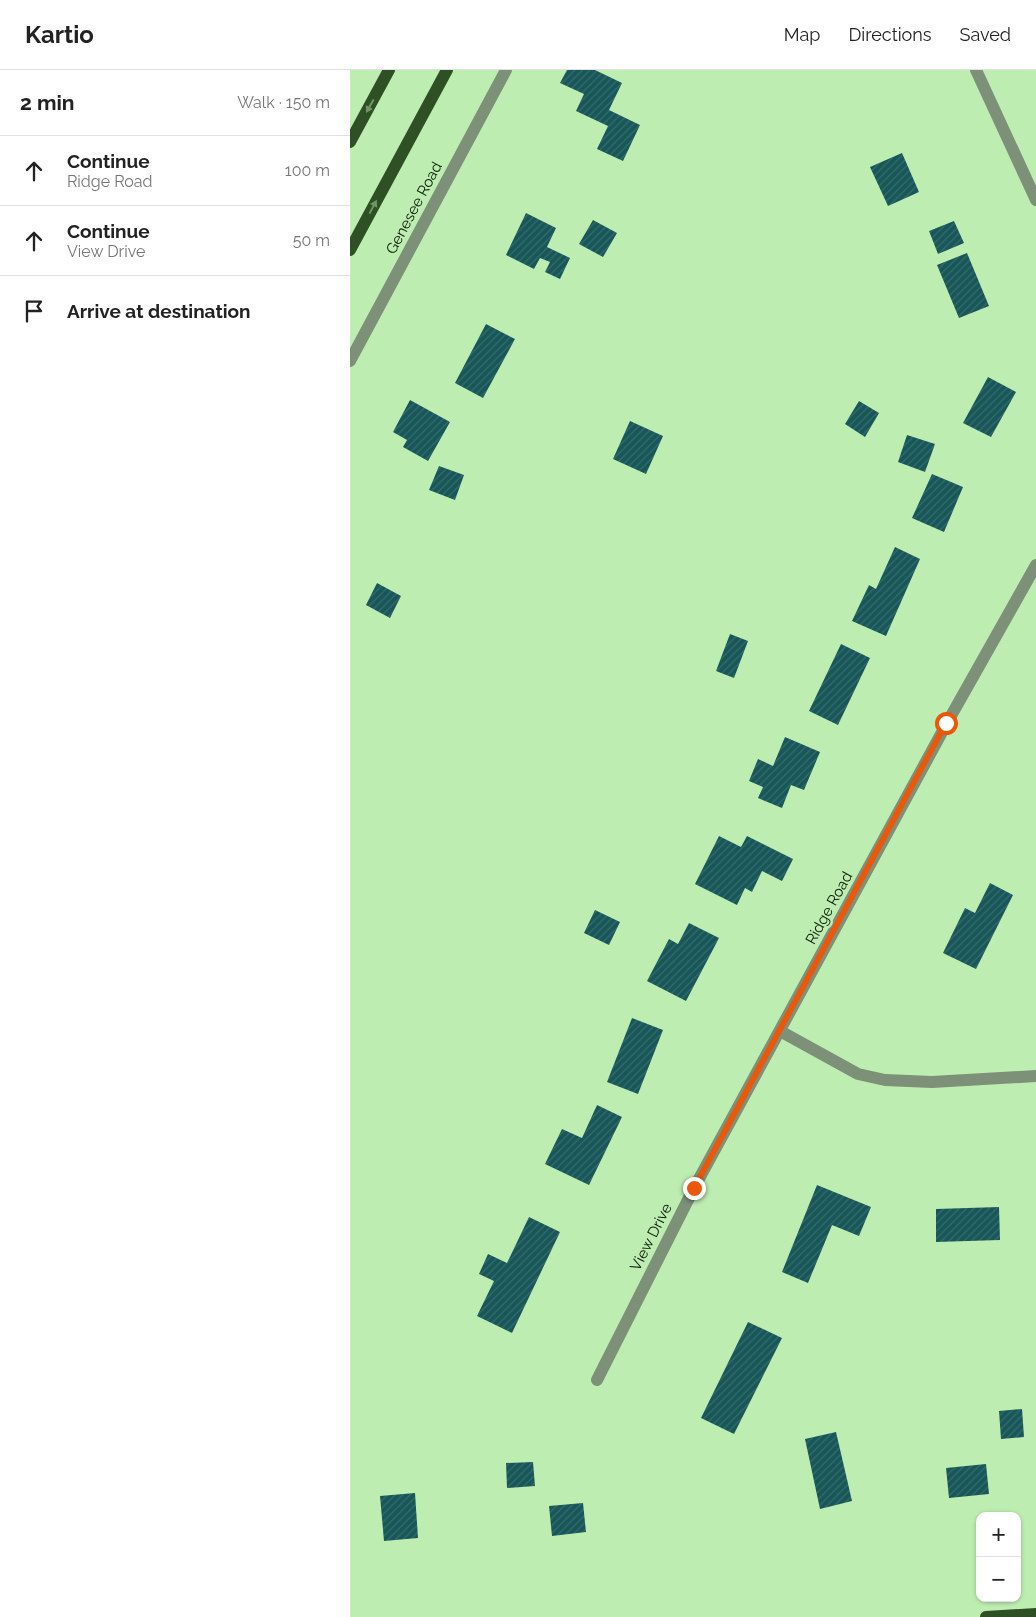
<!DOCTYPE html>
<meta charset="utf-8">
<style>
body{margin:0;font-family:Raleway,sans-serif;background:#f6f6f6;color:#222}
.controls{position:absolute;right:15px;bottom:15px;display:grid;overflow:hidden;border-radius:10px;box-shadow:0 1px 4px #0004}
.controls button{width:45px;height:45px;display:grid;place-items:center;padding:0;border:0;border-bottom:1px solid #e0e0e0;background:#fff;color:#222;font:25px sans-serif}
.stop{position:absolute;width:15px;height:15px;margin:-11px;border:4px solid #ea580c;border-radius:50%;background:#fff}
.stop.end{background:#ea580c;border-color:#fff;box-shadow:0 1px 5px #0008}
.list{margin:0;padding:0;list-style:none}
h2{display:flex;justify-content:space-between;align-items:center;height:65px;margin:0;padding:0 20px;font-size:21px}
h2 small{font-size:16px;font-weight:400;color:#767676}
.list li{display:grid;grid-template-columns:32px 1fr auto;gap:15px;align-items:center;box-sizing:border-box;height:70px;padding:0 20px;border-top:1px solid #e0e0e0}
.list b{display:block;font-size:19px;white-space:nowrap}
.list p{margin:0;font-size:16px;white-space:nowrap;color:#767676}
.list em{font-size:16px;font-style:normal;color:#767676}
.icon{flex:none;width:28px;height:28px;fill:none;stroke:currentColor;stroke-width:2;stroke-linecap:round;stroke-linejoin:round}
.map{position:relative;flex:none;width:686px;height:1547px;overflow:hidden}
header{display:flex;align-items:center;gap:30px;box-sizing:border-box;height:70px;padding:0 25px;background:#fff;border-bottom:1px solid #e0e0e0}
header strong{font-size:24px}
nav{display:flex;gap:28px;margin-inline-start:auto;font-size:18px}
main{display:flex}
aside{flex:1;background:#fff}
.map>svg:first-child{display:block}
.building{fill:url(#building-hatch)}
.lines{fill:none;stroke-linecap:round;stroke-linejoin:round}
.minor{stroke:#7d9078;stroke-width:12}
.major{stroke:#2f5025;stroke-width:12}
.oneway{fill:#6f9764}
.route{stroke:#ea580c;stroke-width:6}
.labels{text-anchor:middle;stroke-width:5;stroke-linejoin:round;paint-order:stroke}
.street-label{font-size:15px;fill:#081904;stroke:#beedb2}
</style>
<header>
<strong>Kartio</strong>
<nav><a>Map</a><a>Directions</a><a>Saved</a></nav>
</header>
<main>
<aside>
<h2>2 min<small>Walk · 150 m</small></h2>
<ul class="list">
<li><svg class="icon" aria-label="ahead" viewBox="0 0 24 24"><path d="M12 20V5M6 11l6-6 6 6"/></svg><div><b>Continue</b><p>Ridge Road</p></div><em>100 m</em></li>
<li><svg class="icon" aria-label="ahead" viewBox="0 0 24 24"><path d="M12 20V5M6 11l6-6 6 6"/></svg><div><b>Continue</b><p>View Drive</p></div><em>50 m</em></li>
<li><svg class="icon" aria-label="arrive" viewBox="0 0 24 24"><path d="M6 21V4h12l-3 4 3 4H6"/></svg><div><b>Arrive at destination</b></div></li>
</ul>
</aside>
<div class="map">
<svg width="686" height="1547" viewBox="0 0 686 1547">
<defs>
<pattern id="building-hatch" width="6" height="6" patternUnits="userSpaceOnUse" patternTransform="scale(1.25)"><rect width="6" height="6" fill="#185759"/><path d="M-1 1l2-2M0 6l6-6M5 7l2-2" fill="none" stroke="#376b6b"/></pattern>
</defs>
<rect width="100%" height="100%" fill="#beedb2"/>
<path class="building" d="M217,0h28l27,13 -13,27 31,15 -17,36 -26,-12 11,-23 -32,-15 8,-17 -24,-11z
M552,83l17,39 -31,14 -18,-39z
M176,143l30,15 -9,19 23,11 -10,21 -15,-7 5,-10 -10,-4 -6,11 -28,-14z
M243,150l24,13 -14,24 -24,-13z
M604,151l10,22 -26,11 -9,-23z
M617,183l22,53 -30,12 -22,-53z
M136,254l29,15 -32,59 -28,-15z
M638,307l28,15 -25,45 -28,-14z
M60,330l40,22 -22,39 -25,-14 4,-7 -14,-8z
M509,331l20,12 -14,24 -20,-13z
M280,351l33,15 -17,38 -33,-15z
M557,365l28,9 -10,28 -27,-10z
M89,396l25,9 -9,25 -26,-10z
M582,404l31,13 -19,45 -32,-14z
M545,477l25,12 -34,77 -34,-15 17,-36 7,4z
M27,513l24,13 -11,22 -24,-13z
M380,564l18,7 -14,37 -18,-7z
M491,574l29,14 -32,67 -29,-14z
M435,667l35,15 -16,38 -13,-5 -9,23 -24,-10 5,-11 -14,-6 9,-22 15,7z
M369,766l22,11 6,-11 46,23 -11,22 -20,-10 -10,21 -7,-4 -8,17 -42,-21z
M640,813l23,12 -37,74 -33,-16 22,-45 10,5z
M245,840l25,12 -11,23 -25,-12z
M339,853l30,15 -33,63 -39,-20 22,-42 9,5z
M282,948l31,12 -25,64 -31,-12z
M247,1035l25,12 -33,68 -44,-21 17,-35 20,9z
M467,1115l54,22 -12,29 -27,-11 -24,58 -26,-11z
M649,1137l1,33 -64,2v-33z
M179,1147l31,15 -48,101 -35,-17 17,-35 -15,-7 9,-20 19,9z
M398,1252l34,16 -48,96 -33,-16z
M672,1339l2,28 -23,2 -2,-28z
M486,1362l16,69 -32,8 -15,-70z
M183,1392l2,24 -28,2 -1,-25z
M636,1394l3,30 -40,4 -3,-30z
M65,1423l3,45 -34,3 -4,-45z
M233,1433l3,29 -34,4 -3,-30z"/>
<g class="lines">
<path class="minor" d="M626,0l60,130
M0,291l156,-291
M430,961l78,43 27,6 47,2 104,-6
M247,1310l97,-192 253,-465 89,-158"/>
<path class="major" d="M0,72l39,-72
M0,180l97,-180
M636,1547l50,-3"/>
</g>
<defs><path id="oneway-solid" d="M-6-.8H1V-3.2L6.5 0L1 3.2V.8H-6Z" transform="scale(1.25)"/></defs>
<g class="oneway">
<use href="#oneway-solid" transform="translate(20 36) rotate(119)"/>
<use href="#oneway-solid" transform="translate(23 137) rotate(-62)"/>
</g>
<g class="lines">
<path class="route" d="M344,1118l252,-465"/>
</g>
<g class="labels">
<g class="street-label">
<text transform="translate(64 138) rotate(-62)" y="5">Genesee Road</text>
<text transform="translate(479 838) rotate(-61)" y="5">Ridge Road</text>
<text transform="translate(301 1167) rotate(-63)" y="5">View Drive</text>
</g>
</g>
</svg>
<div class="controls">
<button>+</button>
<button>−</button>
</div>
<div class="stop" style="left:596px;top:653px"></div>
<div class="stop end" style="left:344px;top:1118px"></div>
</div>
</main>
